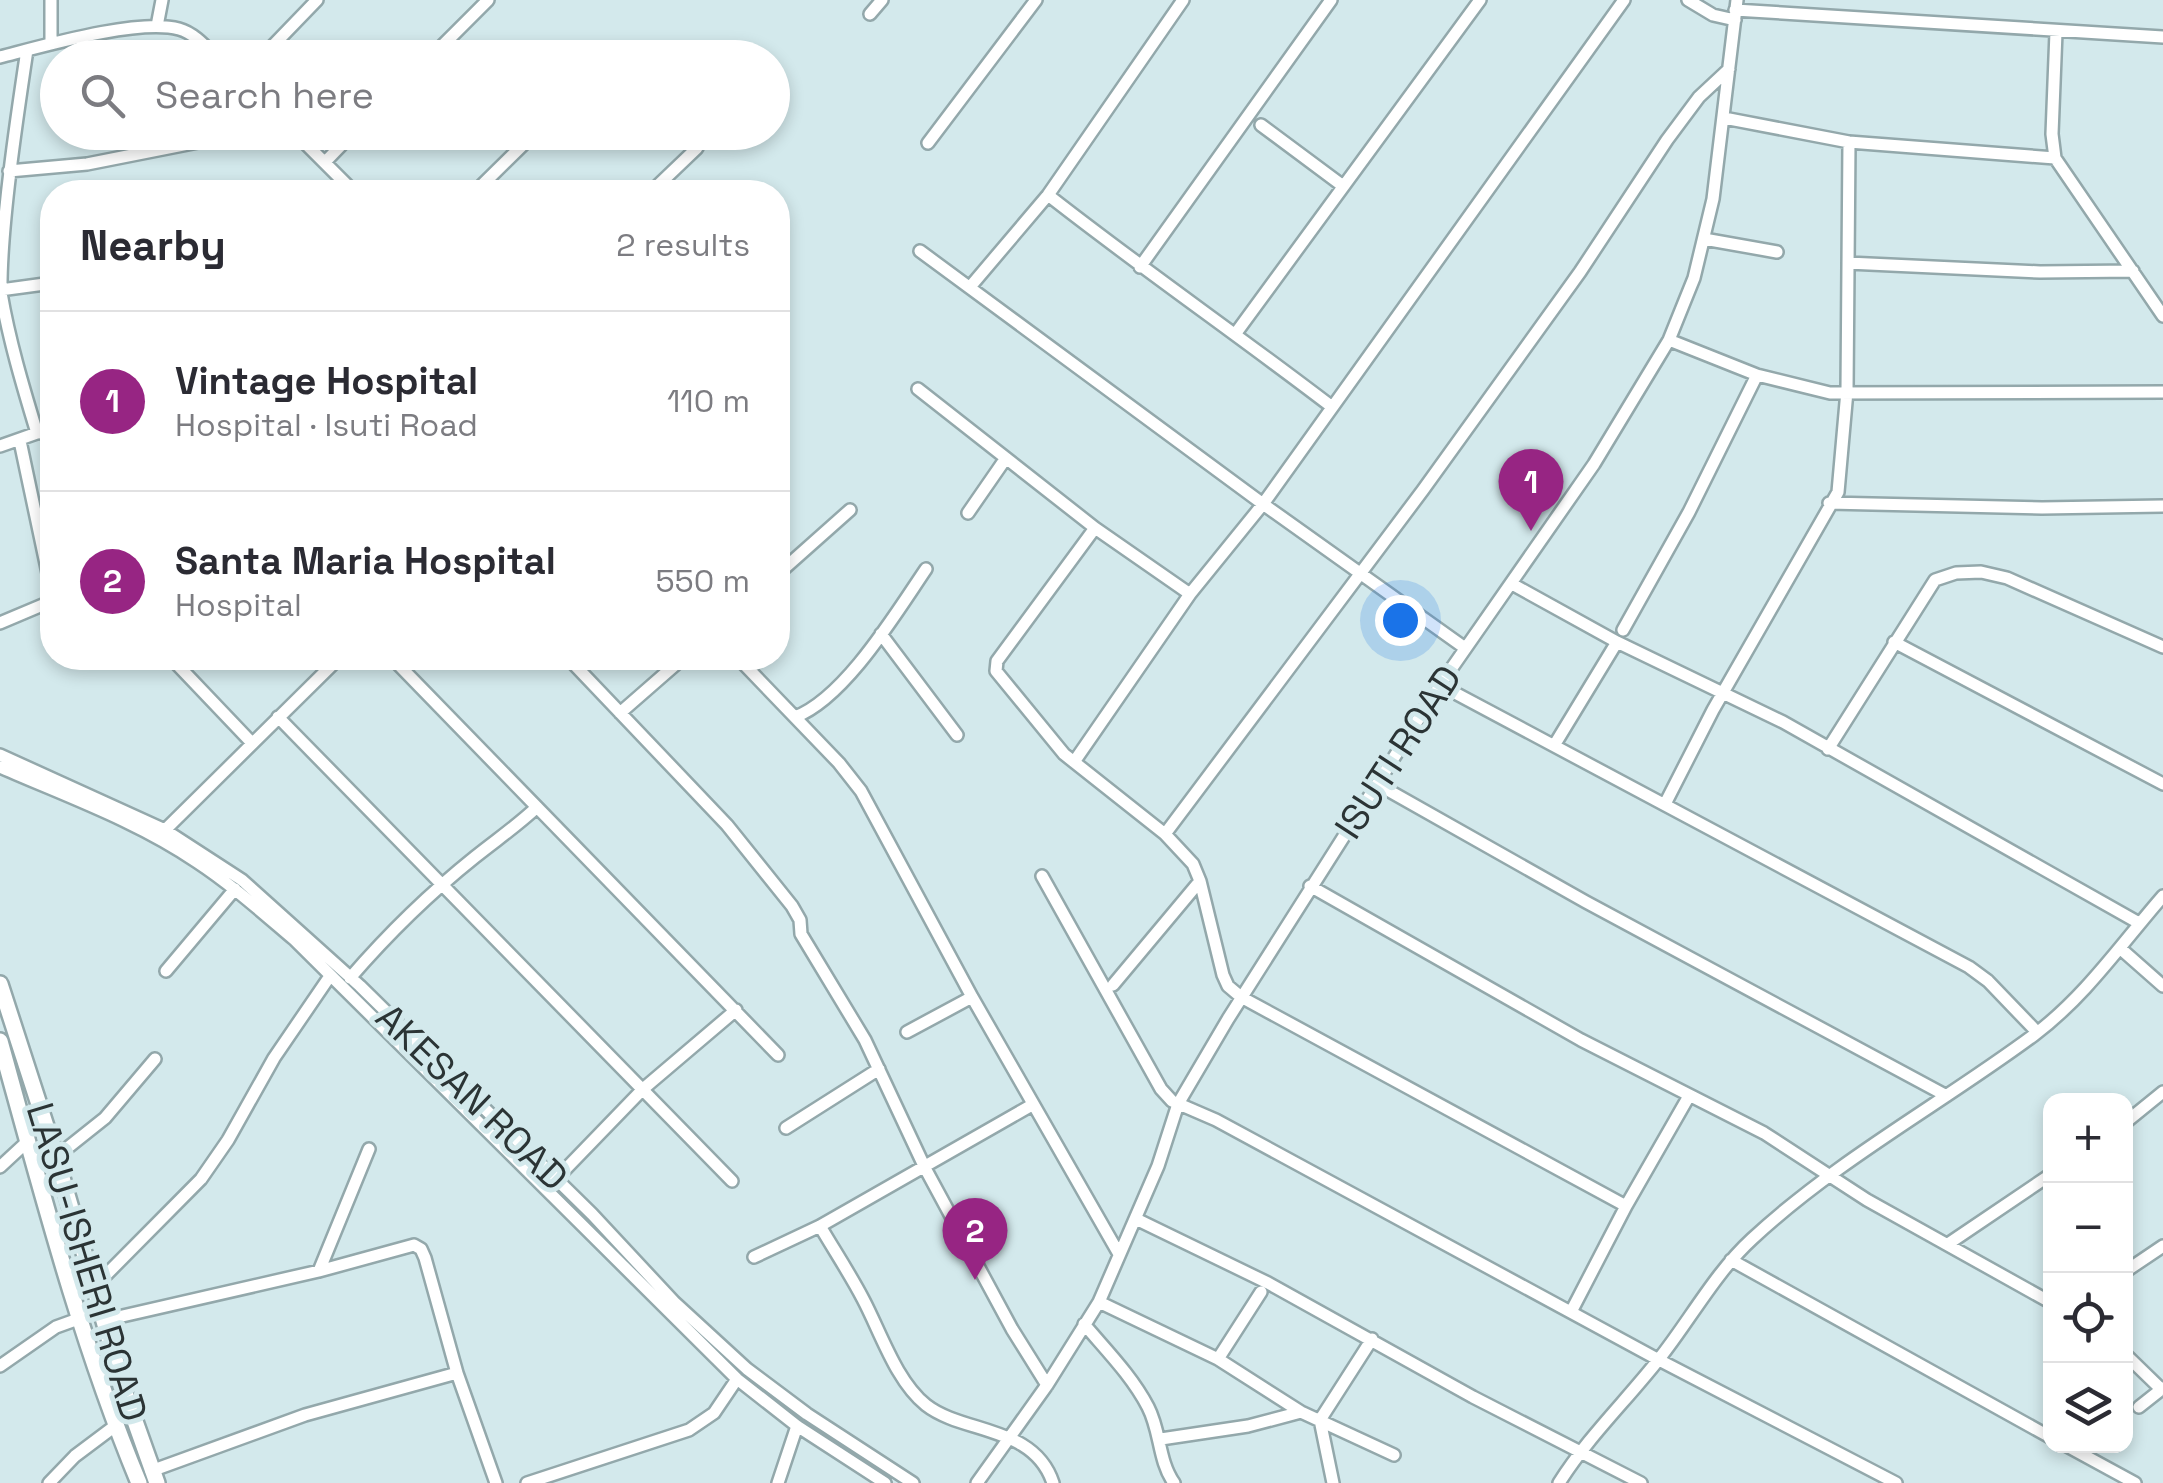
<!DOCTYPE html>
<meta charset="utf-8">
<style>
body{margin:0;font-family:"Space Grotesk",sans-serif;background:#f2f2f3;color:#2b2b33}
.controls{position:absolute;right:30px;bottom:30px;display:grid;overflow:hidden;border-radius:20px;box-shadow:0 5px 15px #0003}
.controls button{width:90px;height:90px;display:grid;place-items:center;padding:0;border:0;border-bottom:2px solid #e1e1e2;background:#fff;color:#2b2b33;font:50px sans-serif}
.you{position:absolute;left:1400px;top:620px;width:35px;height:35px;margin:-25px;border:8px solid #fff;border-radius:50%;background:#1a73e8;box-shadow:0 0 0 15px #1a73e833}
.badge{display:grid;place-items:center;width:65px;height:65px;border-radius:50%;background:#972583;color:#fff;font-size:32px;font-weight:700}
.pin{position:absolute;translate:-50% -82px;filter:drop-shadow(0 2px 5px #0008)}
.pin::after{content:'';position:absolute;top:52px;width:35px;height:30px;background:inherit;clip-path:polygon(0 0,100% 0,50% 100%)}
.list{margin:0;padding:0;list-style:none}
h2{display:flex;justify-content:space-between;align-items:center;height:130px;margin:0;padding:0 40px;font-size:42px}
h2 small{font-size:32px;font-weight:400;color:#7c7c81}
.list li{display:grid;grid-template-columns:65px 1fr auto;gap:30px;align-items:center;box-sizing:border-box;height:180px;padding:0 40px;border-top:2px solid #e1e1e2}
.list b{display:block;font-size:38px;white-space:nowrap}
.list p{margin:0;font-size:32px;white-space:nowrap;color:#7c7c81}
.list em{font-size:32px;font-style:normal;color:#7c7c81}
.icon{flex:none;width:55px;height:55px;fill:none;stroke:currentColor;stroke-width:2;stroke-linecap:round;stroke-linejoin:round}
.map{position:relative;flex:none;width:2163px;height:1483px;overflow:hidden}
.search{position:absolute;background:#fff;box-shadow:0 5px 15px #0003;left:40px;top:40px;width:750px;height:110px;display:flex;align-items:center;gap:25px;box-sizing:border-box;padding:0 35px;border-radius:55px;color:#7c7c81;font-size:38px}
.panel{position:absolute;background:#fff;box-shadow:0 5px 15px #0003;left:40px;top:180px;width:750px;height:490px;border-radius:40px}
.map>svg:first-child{display:block}
.lines{fill:none;stroke-linecap:round;stroke-linejoin:round}
.minor-casing{stroke:#93a8ab;stroke-width:16}
.major-casing{stroke:#93a8ab;stroke-width:20}
.minor{stroke:#fff;stroke-width:11}
.major{stroke:#fff;stroke-width:15}
.labels{text-anchor:middle;stroke-width:10;stroke-linejoin:round;paint-order:stroke}
.street-label{font-size:38px;fill:#2b3435;stroke:#d3e9ec}
</style>
<div class="map">
<svg width="2163" height="1483" viewBox="0 0 2163 1483">
<rect width="100%" height="100%" fill="#d3e9ec"/>
<g class="lines">
<g class="minor-casing">
<path id="minor" d="M1688,0l25,15 22,5
M1735,10l428,27
M870,14l12,-14
M157,26l5,-26
M2056,32l-4,102 3,24 108,158
M51,43v-43
M27,50c-10,66 -27,179 -26,243 8,47 22,94 36,140
M0,57c43,-11 139,-39 179,-28 15,4 27,18 38,29
M261,58l56,-58
M430,58l58,-58
M612,58l8,-9
M1724,118l125,24 206,16
M1261,125l82,61
M294,132l60,60
M928,143l108,-143
M326,161l28,-29
M9,171l78,-7 162,-32
M475,192l61,-60
M651,192l46,-44
M1048,195c93,73 190,140 284,212
M1704,239l73,13
M920,251l343,253 202,144
M1848,263l192,9 93,-1
M1140,267l191,-267
M970,287l78,-92 135,-195
M0,290l52,-7
M1236,333l244,-333
M1669,340l88,35 73,18 333,-1
M918,389l177,139 95,66
M20,441l32,151
M0,446l37,-13 15,-1
M1829,503l213,5 121,-2
M968,513l38,-55
M1095,528l-98,133 -1,10 68,83 101,80 28,30 7,17 23,94 5,11 13,11 385,209
M778,574l72,-64
M1512,584l105,58 166,80 356,201
M0,623l52,-22
M1623,630l66,-118 68,-137
M881,634l76,101
M1894,642l269,142
M171,658l80,84
M392,658l386,397
M568,658l159,167 65,81 8,14 1,14 64,106 60,128 87,161 35,56
M738,658l101,105 22,28 111,206 147,257
M1440,685l529,282 19,14 49,51
M620,713l63,-55
M278,717l454,464
M795,717c50,-19 101,-104 131,-148
M1555,744l62,-102
M1828,749l107,-169 21,-7 25,-1 26,6 156,69
M0,755l165,75 77,50 118,106 232,228 82,88 73,67 60,45 106,69
M1074,762l116,-168 73,-90 361,-504
M0,767c66,29 137,54 197,95 35,23 66,51 98,78l442,439 60,47 88,57
M1377,784l209,118 359,193
M1665,804l48,-94 125,-218 9,-101 2,-249
M165,830l174,-172
M1165,834l258,-344 157,-218 87,-132 32,-43 30,-28
M1042,876l119,213 11,12 44,19 443,240 237,123
M1310,886l271,154 183,93 103,67 183,102
M2121,949l42,37
M166,971l69,-82
M350,978c38,-44 80,-85 125,-121 21,-17 42,-31 62,-50
M1113,985l87,-104
M907,1032l65,-35
M2126,1122l37,-30
M786,1128l93,-59
M56,1157l49,-39 50,-59
M0,1167l28,-26
M556,1179l87,-90 93,-79
M1136,1219l132,64 205,114 168,86
M820,1226c14,24 30,48 43,73 18,34 33,82 63,106 37,29 108,20 127,78
M1948,1244l102,-69
M754,1257l66,-31 212,-121
M1731,1260l319,177
M319,1271l50,-122
M2126,1271l37,-25
M95,1286l106,-107 27,-39 46,-82 56,-82
M1099,1302l119,57 83,53 93,43
M1572,1310l54,-104 63,-110
M105,1320l214,-49 95,-26 7,4 4,9 32,115 39,110
M1084,1324c22,26 48,52 64,83 13,25 10,53 26,76
M2126,1355l35,34
M1218,1359l43,-67
M0,1366l56,-39 25,-9
M2139,1407l24,-19
M1161,1439l87,-13 53,-14
M2067,1446l68,37
M151,1471l154,-56 152,-42
M49,1483l26,-27 40,-30
M527,1483l162,-53 25,-17 23,-34
M778,1483l19,-57
M977,1483l70,-98 52,-83 59,-136 20,-62 50,-85 212,-334 154,-221 75,-124 25,-62 19,-79 24,-199
M1333,1483l-13,-63 52,-81
M1559,1483c29,-46 67,-82 100,-124 31,-39 56,-86 93,-120 85,-79 189,-135 282,-204 51,-38 88,-92 129,-139"/>
</g>
<g class="major-casing">
<path id="major" d="M0,984l56,173 69,236 32,90
M0,1041c41,148 80,300 139,442"/>
</g>
<use href="#minor" class="minor"/>
<use href="#major" class="major"/>
</g>
<g class="labels">
<g class="street-label">
<text transform="translate(1398 752) rotate(-57)" y="13">ISUTI ROAD</text>
<text transform="translate(472 1097) rotate(44)" y="13">AKESAN ROAD</text>
<text transform="translate(87 1262) rotate(73)" y="13">LASU-ISHERI ROAD</text>
</g>
</g>
</svg>
<div class="controls">
<button>+</button>
<button>−</button>
<button><svg class="icon" aria-label="locate" viewBox="0 0 24 24"><circle cx="12" cy="12" r="6"/><path d="M12 2v4M12 18v4M2 12h4M18 12h4"/></svg></button>
<button><svg class="icon" aria-label="layers" viewBox="0 0 24 24"><path d="M12 4l9 5-9 5-9-5zM3 14l9 5 9-5"/></svg></button>
</div>
<div class="you"></div>
<div class="pin badge" style="left:1531px;top:531px">1</div>
<div class="pin badge" style="left:975px;top:1280px">2</div>
<div class="search"><svg class="icon" aria-label="search" viewBox="0 0 24 24"><circle cx="10" cy="10" r="6"/><path d="M15 15l6 6"/></svg>Search here</div>
<section class="panel">
<h2>Nearby<small>2 results</small></h2>
<ul class="list">
<li><span class="badge">1</span><div><b>Vintage Hospital</b><p>Hospital · Isuti Road</p></div><em>110 m</em></li>
<li><span class="badge">2</span><div><b>Santa Maria Hospital</b><p>Hospital</p></div><em>550 m</em></li>
</ul>
</section>
</div>
